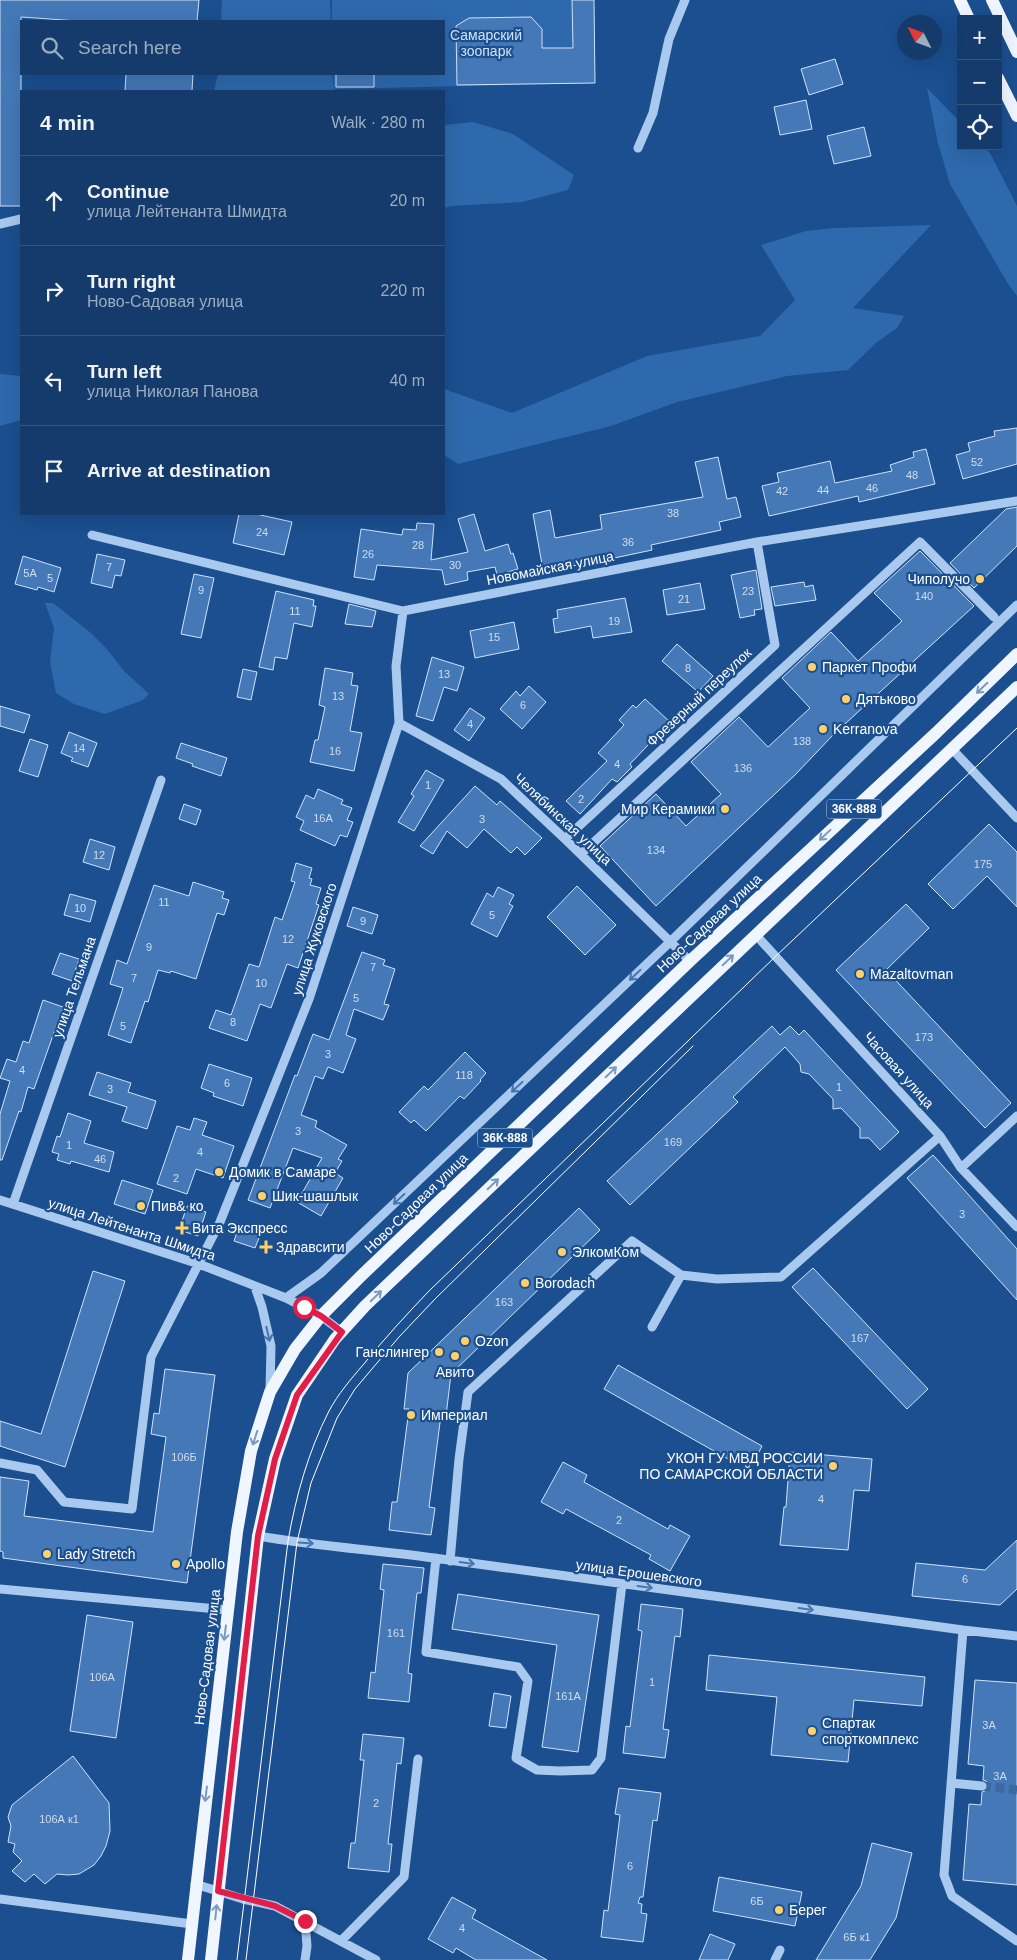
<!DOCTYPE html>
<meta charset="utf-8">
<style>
body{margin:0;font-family:Arial,sans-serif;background:#214673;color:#f1f3f6}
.controls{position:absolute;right:15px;top:15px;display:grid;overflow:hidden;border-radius:0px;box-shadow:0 5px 20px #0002}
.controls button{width:45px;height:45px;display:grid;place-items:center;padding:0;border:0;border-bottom:1px solid #33557e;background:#143b6b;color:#f1f3f6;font:25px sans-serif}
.compass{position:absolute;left:897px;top:15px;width:45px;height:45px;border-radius:50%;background:#143b6b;box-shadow:0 5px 20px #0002;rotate:312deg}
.stop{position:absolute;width:15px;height:15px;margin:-11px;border:4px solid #e11d48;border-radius:50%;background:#fff}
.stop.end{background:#e11d48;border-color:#fff;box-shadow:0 1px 5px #0008}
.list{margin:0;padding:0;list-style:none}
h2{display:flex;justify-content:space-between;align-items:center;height:65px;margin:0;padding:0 20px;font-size:21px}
h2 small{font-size:16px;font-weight:400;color:#9dadc1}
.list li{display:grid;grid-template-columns:32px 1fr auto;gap:15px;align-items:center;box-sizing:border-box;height:90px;padding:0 20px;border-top:1px solid #33557e}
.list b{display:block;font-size:19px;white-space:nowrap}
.list p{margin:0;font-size:16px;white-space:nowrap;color:#9dadc1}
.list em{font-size:16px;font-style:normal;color:#9dadc1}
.icon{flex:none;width:28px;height:28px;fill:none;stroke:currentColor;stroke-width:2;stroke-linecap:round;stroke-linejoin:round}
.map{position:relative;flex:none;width:1017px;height:1960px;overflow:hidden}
.search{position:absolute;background:#143b6b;box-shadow:0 5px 20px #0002;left:20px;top:20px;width:425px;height:55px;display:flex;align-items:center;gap:12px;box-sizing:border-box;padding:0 18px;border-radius:0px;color:#9dadc1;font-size:19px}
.panel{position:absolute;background:#143b6b;box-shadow:0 5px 20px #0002;left:20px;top:90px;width:425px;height:425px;border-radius:0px}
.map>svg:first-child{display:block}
.green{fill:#2e69ad}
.building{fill:#4478b7;stroke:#cfe3fa}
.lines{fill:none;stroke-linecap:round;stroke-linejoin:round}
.minor-tunnel{stroke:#3d69a0;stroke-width:9;stroke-dasharray:9 4.5;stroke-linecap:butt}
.minor{stroke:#a9c9ee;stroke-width:9}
.major{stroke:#f0f6ff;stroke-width:12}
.tram{stroke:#fff;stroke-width:1}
.oneway{stroke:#7b9ac1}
.oneway2{stroke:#4674ac}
.route{stroke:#e11d48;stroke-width:6}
.poi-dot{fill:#ffd166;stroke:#1b4f8f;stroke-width:2}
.labels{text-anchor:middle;stroke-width:4.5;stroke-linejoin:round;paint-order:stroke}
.number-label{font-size:11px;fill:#d0dded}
.shield{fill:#1b4f8f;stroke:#bbcadd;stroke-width:1}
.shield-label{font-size:12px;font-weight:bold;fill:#fff}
.park-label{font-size:14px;fill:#cfe3fa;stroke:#1b4f8f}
.street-label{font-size:14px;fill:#fff;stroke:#1b4f8f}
.poi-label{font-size:14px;fill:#fff;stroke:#1b4f8f;text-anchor:start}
</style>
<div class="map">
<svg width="1017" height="1960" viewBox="0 0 1017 1960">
<rect width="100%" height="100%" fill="#1b4f8f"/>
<path class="green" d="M222,0h108l1,21h-110z
M332,0h262l1,83 -261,6 -1,-15h111v-53h-112z
M218,74h114l2,17h-120z
M927,88l34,35v23h22l7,7 27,53v90l-9,-12 -58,-100 -12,-41z
M473,122l40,12 61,41 -6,15 -46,12 -70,4 -8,2v-83z
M931,225l-78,83 51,8 -7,12 -20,14 -29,28 -61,6 -110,26 -66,24 -153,38 -14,-9v-66l68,24 135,-57 113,-20 35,-36 -34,-55 45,-14 29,-3z
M0,374l21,2v44l-21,6z
M45,603h8l38,30 15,15 18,23 25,23 -6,6 -38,14 -31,-10 -18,-11 -6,-31 4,-34z"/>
<path class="building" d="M0,0h199l-2,21h-119l-57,-4v189h-21z
M572,0h22l1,83 -138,2 -1,-59 13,-8 62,-1 11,12v19h31z
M835,59l8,25 -34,11 -8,-26z
M126,74h67l-1,17h-67z
M336,74h38v13h-38z
M806,100l6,29 -32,6 -6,-28z
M864,127l7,29 -37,8 -7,-28z
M1017,428v36l-54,15 -7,-24 14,-4 -2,-8 27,-7 -1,-5z
M926,449l9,35 -76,18 -1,-6 -89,20 -7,-30 17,-4 -2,-9 53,-12 5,22 57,-12 -2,-6 24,-8 -1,-5z
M718,457l9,42 9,-2 5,20 -22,5 2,8 -70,15 1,5 -66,14 -43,6 -10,-56 17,-4 5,28 47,-9 -2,-14 103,-18 -8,-35z
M1017,507v39l-43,42 -24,-25 56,-54z
M239,514h17l36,8 -8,33 -51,-12z
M474,514l11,37 23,-7 3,10 2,-1 5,16 -21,6 -2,-8 -28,5 1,8 -23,5 -3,-15 -65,-5 -3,15 -20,-3 7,-48 41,6 1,-6 13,1 1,-7 17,1 -3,36 37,-8 -10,-33z
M920,551l54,55 -140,128 -39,41 -139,131 -56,-60 56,-52 30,32 35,-32 -30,-32 48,-45 29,30 42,-39 -28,-30 49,-46 27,29 44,-40 -28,-28z
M97,554l28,6 -4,16 -6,-1 -3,13 -21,-5z
M23,556l38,12 -7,24 -16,-5 -1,3 -22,-6z
M756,570l6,39 -8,1 1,5 -15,3 -9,-43z
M194,574l20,4 -13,60 -20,-4z
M804,582l1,5 8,-2 3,15 -41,6 -4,-19z
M700,583l5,26 -38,6 -4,-25z
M276,591l38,9 -1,6h3l-4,21 -18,-4 -7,36 -12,-2 -2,13 -14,-3z
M625,598l7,34 -39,6 -2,-12 -36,7 -2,-14 5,-1 -1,-8z
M349,604l27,7 -4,16 -27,-3z
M514,622l5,27 -44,9 -5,-27z
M677,644l36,32 -15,16 -36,-31z
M432,657l32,10 -7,24 -13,-4 -11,34 -17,-5z
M325,668l28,5 -2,12 7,1 -8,45 12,2 -8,38 -44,-9 5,-22h3l7,-33 -6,-2z
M243,669l14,3 -6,28 -14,-3z
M529,686l17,16 -24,27 -22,-20 16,-18 4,5z
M645,699l25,23 -40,42 2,3 -15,15 -5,-3 -32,35 -14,-13 41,-40 -9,-8 26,-28 -5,-5 14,-15 3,3z
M0,706l30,9 -6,18 -24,-7z
M470,708l15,10 -16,23 -15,-11z
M69,732l28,11 -9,24 -17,-6 2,-3 -12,-5z
M30,739l18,6 -10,32 -19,-6z
M181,743l46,15 -6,18 -29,-10 1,-2 -17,-6z
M426,770l18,10 -30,51 -16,-9 16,-26 -3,-2z
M475,786l22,19 3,-4 42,37 -17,17 -8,-8 -6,6 -27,-24 -17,19 -20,-17 -14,23 -13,-8z
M318,789l25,11 -2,4 11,4 -5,12 6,2 -6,15 -7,-2 -5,11 -35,-16 4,-9 -8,-4 10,-22 8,4z
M184,804l17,6 -5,15 -17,-6z
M989,824l28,28v55l-30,-31 -34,33 -25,-25z
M90,839l25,8 -6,23 -26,-8z
M296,863l16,5 -3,10 3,1 -2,6 11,3 -5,16 3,1 -21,63 -11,-4 -16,44 -11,-4 -13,37 -38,-13 7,-18 15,5 18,-51 10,3 16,-50 7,3 13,-38 -4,-1z
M193,882l31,10 -2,6 7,2 -5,15 -7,-2 -21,66 -25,-8 -1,2 -12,-3 -10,32 -3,-1 -14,42 -23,-8 15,-47 -13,-4 7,-24 10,4 27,-79 35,11z
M577,886l39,39 -31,30 -38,-38z
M498,887l16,8 -5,9 4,2 -16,31 -26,-13 16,-31 6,4z
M70,894l26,7 -6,21 -26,-7z
M906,904l23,24 -43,42 125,133 -26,25 -149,-158z
M353,907l25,8 -6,19 -25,-8z
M362,952l23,8 -2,5 12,4 -11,35 5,1 -6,15 -29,-11 -8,26 10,4 -13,34 -15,-6 -5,12 -8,-3 -14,39 16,6 -2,6 32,18 -9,14 4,2 -7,12 8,5 -22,38 -24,-14 25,-44 -29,-10 -23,60 -22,-8 47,-125 2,1 16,-42 16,6z
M60,953l19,6 -7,22 -20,-7z
M43,1000l20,7 -29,82 -6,-2 -7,25 -2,-1 -17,49h-2v-46l10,-33 -10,-3 7,-19 9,3 7,-21 6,2z
M772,1026l8,9 10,-9 9,9 5,-5 95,102 -19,18 -11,-12h-9v-10l-19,-20 -8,1v-10l-24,-25 -8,-2 -1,-8 -15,-17 -52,50 5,5 -108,103 -23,-24z
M465,1052l21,21 -6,7 1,1 -17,18 -4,-3 -34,35 -12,-11 -3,3 -12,-11 25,-26 4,4z
M209,1064l43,14 -9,28 -30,-10 1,-3 -13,-5z
M97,1072l34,11 -3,9 28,9 -9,28 -25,-8 5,-14 -38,-12z
M68,1113l23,8 -7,22 30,9 -5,20 -38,-11 -1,3 -13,-4 2,-6 -7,-2 5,-16 3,1z
M194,1118l13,4 -5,13 32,11 -11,32 -27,-9 -9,25 -30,-10 20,-58 13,4z
M933,1155l84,94v51l-110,-122z
M122,1180l31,10 -8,24 -31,-10z
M187,1206l19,6 -8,24 -19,-6z
M579,1208l21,22 -149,144 -5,42 -5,-1 -12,92 6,1 -4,27 -42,-5 3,-28h5l12,-93h-5l4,-36z
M239,1226l22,7 -6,15 -21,-7z
M813,1268l115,121 -21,20 -115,-122z
M93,1271l32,10 -60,186 -65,-21v-25l41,13z
M618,1365l144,81 -10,20 -19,-11 -3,5 -126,-71z
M165,1369l50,6 -28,208 -184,-25v-6l-3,-1v-74l29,4 -5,35 129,16 13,-95 -15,-3 3,-21 5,1z
M790,1452l82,7 -3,32 -15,-1 -6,60 -68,-5 4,-38h2z
M563,1462l24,13 -3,7 84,47 2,-4 20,11 -20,35 -21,-12 2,-4 -85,-46 -3,5 -22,-12z
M1017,1540v49l-17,16 -88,-9 4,-33 69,7z
M383,1564l41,4 -3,25h-4l-9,80 4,1 -3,28 -41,-4 3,-26 4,1 9,-83 -4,-1z
M458,1594l141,21 -21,137 -36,-5 15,-102 -105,-16z
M641,1604l42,5 -3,28 -5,-1 -12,93 6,1 -4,28 -42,-5 3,-27 4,1 12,-96 -4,-1z
M87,1615l46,7 -17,116 -46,-7z
M709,1655l216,22 -3,29 -68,-6 -6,62 -77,-7 6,-58 -71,-7z
M975,1680l42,3v202l-54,-5 6,-76 12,1 1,-13 5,-2 1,-4 -2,-5 -3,-1 1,-14 -16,-2z
M494,1693l17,3 -5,32 -17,-2z
M363,1734l41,4 -3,26 -4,-1 -9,81h4l-3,28 -41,-4 3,-25h4l9,-83h-4z
M73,1756l36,47 1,28 -4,15 -5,10 -7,9 -15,9 -11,1 -11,-1 -12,10 -11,-10 -9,8 -13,-11 10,-10 -9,-9 2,-8 -7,-2 3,-16 -3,-9 4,-12z
M619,1788l42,5 -4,28 -4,-1 -10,77h-3l-2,6 4,1 -1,9 6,1 -4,28 -42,-5 3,-27 4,1 12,-96 -5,-1z
M872,1843l40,10 -16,65 -26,42h-54l45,-74z
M719,1877l83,15 -7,34 -82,-15z
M452,1897l24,13 -4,8 75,42h-71l-20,-12 -3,5 -25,-14z
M710,1934l25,10 -7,16h-29z"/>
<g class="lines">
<path class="minor-tunnel" d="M982,1786l35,4"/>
<path class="minor" d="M638,148l15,-35 16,-74 16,-39
M0,224l21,-5
M92,535l311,76 354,-69 260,-41
M399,723l102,56 64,60 125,122
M952,749l65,69
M565,839l210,-194 -18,-103
M581,854l339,-312 74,75
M755,934l185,202 21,32 56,59
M961,1168l56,-52
M0,1200l199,64 87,34 35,18 21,16
M13,1204l148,-424
M255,1287l7,20 9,39 -1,44
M286,1298l35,-25 349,-331 347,-337
M652,1327l29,-52
M0,1463l37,7 27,32 68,7 19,-152 69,-135 89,-223 90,-276 -3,-57 7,-55
M258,1536c58,10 117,14 176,22 176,24 353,48 529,72l54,6
M436,1558l-10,94 92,15 10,14 -12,77 21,12 23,1 32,-1 9,-12 21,-174
M450,1561l9,-102 9,-67 164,-151 49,34 36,4 64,-2 159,-141
M0,1589l228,21
M963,1630l-19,245 8,21 65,45
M951,1783l31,3
M195,1884l48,15 32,7 101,54
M0,1899l192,25
M341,1941l63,-64 14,-118
M305,1960l2,-14 -2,-25
M775,1960l5,-10"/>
<path class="major" d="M960,0l9,19
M992,0l25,52
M998,78l19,38
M188,1960l49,-428 14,-81 19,-59 25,-43 26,-33 40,-40 329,-315 246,-228 81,-79
M211,1960l47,-424 17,-77 22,-64 38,-56 30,-33 652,-619"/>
<path class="tram" d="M237,1960l51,-419c8,-45 20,-89 41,-130 9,-17 22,-32 34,-46 21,-26 43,-50 66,-74l347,-335 241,-228
M246,1960l51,-418 14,-59 26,-65 18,-29 44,-52 37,-39 257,-252"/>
</g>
<defs><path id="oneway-shaft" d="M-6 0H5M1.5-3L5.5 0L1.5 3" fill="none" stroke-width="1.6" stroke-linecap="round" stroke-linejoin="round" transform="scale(1.25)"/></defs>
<g class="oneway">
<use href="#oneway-shaft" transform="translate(982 688) rotate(136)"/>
<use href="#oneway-shaft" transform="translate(825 835) rotate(137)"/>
<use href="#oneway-shaft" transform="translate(728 960) rotate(-44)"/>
<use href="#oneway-shaft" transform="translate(611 1072) rotate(-44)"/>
<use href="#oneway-shaft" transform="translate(493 1184) rotate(-44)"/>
<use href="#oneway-shaft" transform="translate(376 1296) rotate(-44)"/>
<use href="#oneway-shaft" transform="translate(255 1438) rotate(108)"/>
<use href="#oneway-shaft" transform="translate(225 1633) rotate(97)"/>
<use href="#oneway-shaft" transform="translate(206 1794) rotate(97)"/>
<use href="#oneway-shaft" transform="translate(216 1912) rotate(-84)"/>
</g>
<g class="oneway2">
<use href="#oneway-shaft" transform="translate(635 975) rotate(137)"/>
<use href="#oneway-shaft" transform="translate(517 1087) rotate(137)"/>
<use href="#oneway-shaft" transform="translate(399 1199) rotate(137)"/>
<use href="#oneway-shaft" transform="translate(268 1334) rotate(77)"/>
<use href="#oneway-shaft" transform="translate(306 1543) rotate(4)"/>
<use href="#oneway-shaft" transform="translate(467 1563) rotate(8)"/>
<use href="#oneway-shaft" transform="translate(645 1587) rotate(8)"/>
<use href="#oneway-shaft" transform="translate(806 1609) rotate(8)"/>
</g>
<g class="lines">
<path class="route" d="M304,1307l17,9 21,16 -45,63 -22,64 -17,77 -40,355 57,15 30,15"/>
</g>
<g class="poi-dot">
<circle cx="980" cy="579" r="5"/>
<circle cx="812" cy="667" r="5"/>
<circle cx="846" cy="699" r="5"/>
<circle cx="823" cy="729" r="5"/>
<circle cx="725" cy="809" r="5"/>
<circle cx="860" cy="974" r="5"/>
<circle cx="219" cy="1172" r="5"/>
<circle cx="262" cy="1196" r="5"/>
<circle cx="141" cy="1206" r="5"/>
<path d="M179.5 1220.5h5v5h5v5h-5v5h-5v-5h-5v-5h5z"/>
<path d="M263.5 1239.5h5v5h5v5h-5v5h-5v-5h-5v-5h5z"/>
<circle cx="562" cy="1252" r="5"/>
<circle cx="525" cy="1283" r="5"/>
<circle cx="465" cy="1341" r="5"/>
<circle cx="439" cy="1352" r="5"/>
<circle cx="455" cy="1356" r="5"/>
<circle cx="411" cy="1415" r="5"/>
<circle cx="833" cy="1466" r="5"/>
<circle cx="47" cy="1554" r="5"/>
<circle cx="176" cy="1564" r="5"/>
<circle cx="812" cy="1731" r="5"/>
<circle cx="779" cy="1910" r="5"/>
</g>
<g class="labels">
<g class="number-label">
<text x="977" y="466">52</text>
<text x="912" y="479">48</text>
<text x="872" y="492">46</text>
<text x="823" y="494">44</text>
<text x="782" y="495">42</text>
<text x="673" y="517">38</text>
<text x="262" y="536">24</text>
<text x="628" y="546">36</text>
<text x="418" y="549">28</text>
<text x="368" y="558">26</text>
<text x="455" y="569">30</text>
<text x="109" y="571">7</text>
<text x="30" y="577">5А</text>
<text x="50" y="582">5</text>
<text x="201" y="594">9</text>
<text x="748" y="595">23</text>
<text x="924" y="600">140</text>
<text x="684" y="603">21</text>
<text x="295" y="615">11</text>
<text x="614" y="625">19</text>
<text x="494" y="641">15</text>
<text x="688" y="672">8</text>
<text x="444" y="678">13</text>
<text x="338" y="700">13</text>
<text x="523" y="709">6</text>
<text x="470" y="728">4</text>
<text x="802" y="745">138</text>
<text x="79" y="752">14</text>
<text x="335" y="755">16</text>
<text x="617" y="768">4</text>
<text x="743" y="772">136</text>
<text x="428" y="789">1</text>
<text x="581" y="803">2</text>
<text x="323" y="822">16А</text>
<text x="482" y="823">3</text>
<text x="656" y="854">134</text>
<text x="99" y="859">12</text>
<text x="983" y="868">175</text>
<text x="164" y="906">11</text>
<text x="80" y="912">10</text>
<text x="492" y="919">5</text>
<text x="363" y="925">9</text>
<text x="288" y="943">12</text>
<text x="149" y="951">9</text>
<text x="373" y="971">7</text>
<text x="134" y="982">7</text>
<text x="261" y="987">10</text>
<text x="356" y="1002">5</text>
<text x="233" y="1026">8</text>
<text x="123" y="1030">5</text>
<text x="924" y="1041">173</text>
<text x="328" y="1058">3</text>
<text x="22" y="1074">4</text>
<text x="464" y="1079">118</text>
<text x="227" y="1087">6</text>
<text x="839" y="1091">1</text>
<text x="110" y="1093">3</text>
<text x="298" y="1135">3</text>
<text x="673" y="1146">169</text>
<text x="69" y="1149">1</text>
<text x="200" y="1156">4</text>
<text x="100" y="1163">46</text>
<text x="176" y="1182">2</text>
<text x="962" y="1218">3</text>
<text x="504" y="1306">163</text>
<text x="860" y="1342">167</text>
<text x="184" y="1461">106Б</text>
<text x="821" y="1503">4</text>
<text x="619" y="1524">2</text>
<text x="965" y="1583">6</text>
<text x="396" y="1637">161</text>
<text x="102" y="1681">106А</text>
<text x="652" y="1686">1</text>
<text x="568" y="1700">161А</text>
<text x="989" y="1729">3А</text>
<text x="1000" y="1780">3А</text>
<text x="376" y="1807">2</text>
<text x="59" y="1823">106А к1</text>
<text x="630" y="1870">6</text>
<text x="757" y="1905">6Б</text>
<text x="462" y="1932">4</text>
<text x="857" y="1941">6Б к1</text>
</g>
<g class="shield">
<rect x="826.5" y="799.5" width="55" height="19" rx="4"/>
<rect x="477.5" y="1128.5" width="55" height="19" rx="4"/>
</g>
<g class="shield-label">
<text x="854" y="813">36К-888</text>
<text x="505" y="1142">36К-888</text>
</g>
<g class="park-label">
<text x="486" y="40">Самарский<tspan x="486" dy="16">зоопарк</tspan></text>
</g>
<g class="street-label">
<text transform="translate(550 568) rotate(-11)" y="5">Новомайская улица</text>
<text transform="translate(699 697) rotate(-43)" y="5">Фрезерный переулок</text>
<text transform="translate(563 819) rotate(43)" y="5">Челябинская улица</text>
<text transform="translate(709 923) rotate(-43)" y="5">Ново-Садовая улица</text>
<text transform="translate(314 939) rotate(-72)" y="5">улица Жуковского</text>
<text transform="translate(74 987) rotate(-71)" y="5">улица Тельмана</text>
<text transform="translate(899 1070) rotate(48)" y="5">Часовая улица</text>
<text transform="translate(416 1203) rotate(-44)" y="5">Ново-Садовая улица</text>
<text transform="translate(132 1229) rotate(18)" y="5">улица Лейтенанта Шмидта</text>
<text transform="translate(639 1573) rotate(8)" y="5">улица Ерошевского</text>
<text transform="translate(207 1657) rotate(-83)" y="5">Ново-Садовая улица</text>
</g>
<g class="poi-label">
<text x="970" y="584" text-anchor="end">Чиполучо</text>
<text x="822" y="672">Паркет Профи</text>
<text x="856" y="704">Дятьково</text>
<text x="833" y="734">Kerranova</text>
<text x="715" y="814" text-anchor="end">Мир Керамики</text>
<text x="870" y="979">Mazaltovman</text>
<text x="229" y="1177">Домик в Самаре</text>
<text x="272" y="1201">Шик-шашлык</text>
<text x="151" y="1211">Пив&amp; ко</text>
<text x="192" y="1233">Вита Экспресс</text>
<text x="276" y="1252">Здравсити</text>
<text x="572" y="1257">ЭлкомКом</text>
<text x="535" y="1288">Borodach</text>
<text x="475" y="1346">Ozon</text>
<text x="429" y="1357" text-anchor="end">Ганслингер</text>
<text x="455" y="1377" text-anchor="middle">Авито</text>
<text x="421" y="1420">Империал</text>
<text x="823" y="1463" text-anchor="end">УКОН ГУ МВД РОССИИ<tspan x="823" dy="16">ПО САМАРСКОЙ ОБЛАСТИ</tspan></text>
<text x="57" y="1559">Lady Stretch</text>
<text x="186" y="1569">Apollo</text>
<text x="822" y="1728">Спартак<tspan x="822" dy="16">спорткомплекс</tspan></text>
<text x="789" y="1915">Берег</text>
</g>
</g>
</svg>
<div class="controls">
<button>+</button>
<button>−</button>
<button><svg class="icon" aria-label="locate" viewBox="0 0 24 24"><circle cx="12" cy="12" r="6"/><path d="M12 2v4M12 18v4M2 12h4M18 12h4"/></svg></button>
</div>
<svg class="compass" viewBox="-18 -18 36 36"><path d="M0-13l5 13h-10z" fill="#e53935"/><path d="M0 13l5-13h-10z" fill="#9dadc1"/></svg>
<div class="stop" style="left:304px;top:1307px"></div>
<div class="stop end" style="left:305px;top:1921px"></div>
<div class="search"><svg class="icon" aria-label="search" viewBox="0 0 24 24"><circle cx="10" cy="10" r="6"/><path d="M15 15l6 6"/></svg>Search here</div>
<section class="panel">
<h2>4 min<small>Walk · 280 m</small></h2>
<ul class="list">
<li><svg class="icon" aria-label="ahead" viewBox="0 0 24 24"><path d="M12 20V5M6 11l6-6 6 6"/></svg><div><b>Continue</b><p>улица Лейтенанта Шмидта</p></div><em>20 m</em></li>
<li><svg class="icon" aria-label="right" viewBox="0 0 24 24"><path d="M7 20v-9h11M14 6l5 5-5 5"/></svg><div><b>Turn right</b><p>Ново-Садовая улица</p></div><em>220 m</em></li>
<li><svg class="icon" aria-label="left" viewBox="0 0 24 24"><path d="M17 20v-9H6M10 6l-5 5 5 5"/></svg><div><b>Turn left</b><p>улица Николая Панова</p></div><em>40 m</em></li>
<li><svg class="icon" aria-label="arrive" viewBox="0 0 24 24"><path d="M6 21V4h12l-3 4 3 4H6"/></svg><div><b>Arrive at destination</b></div></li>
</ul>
</section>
</div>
